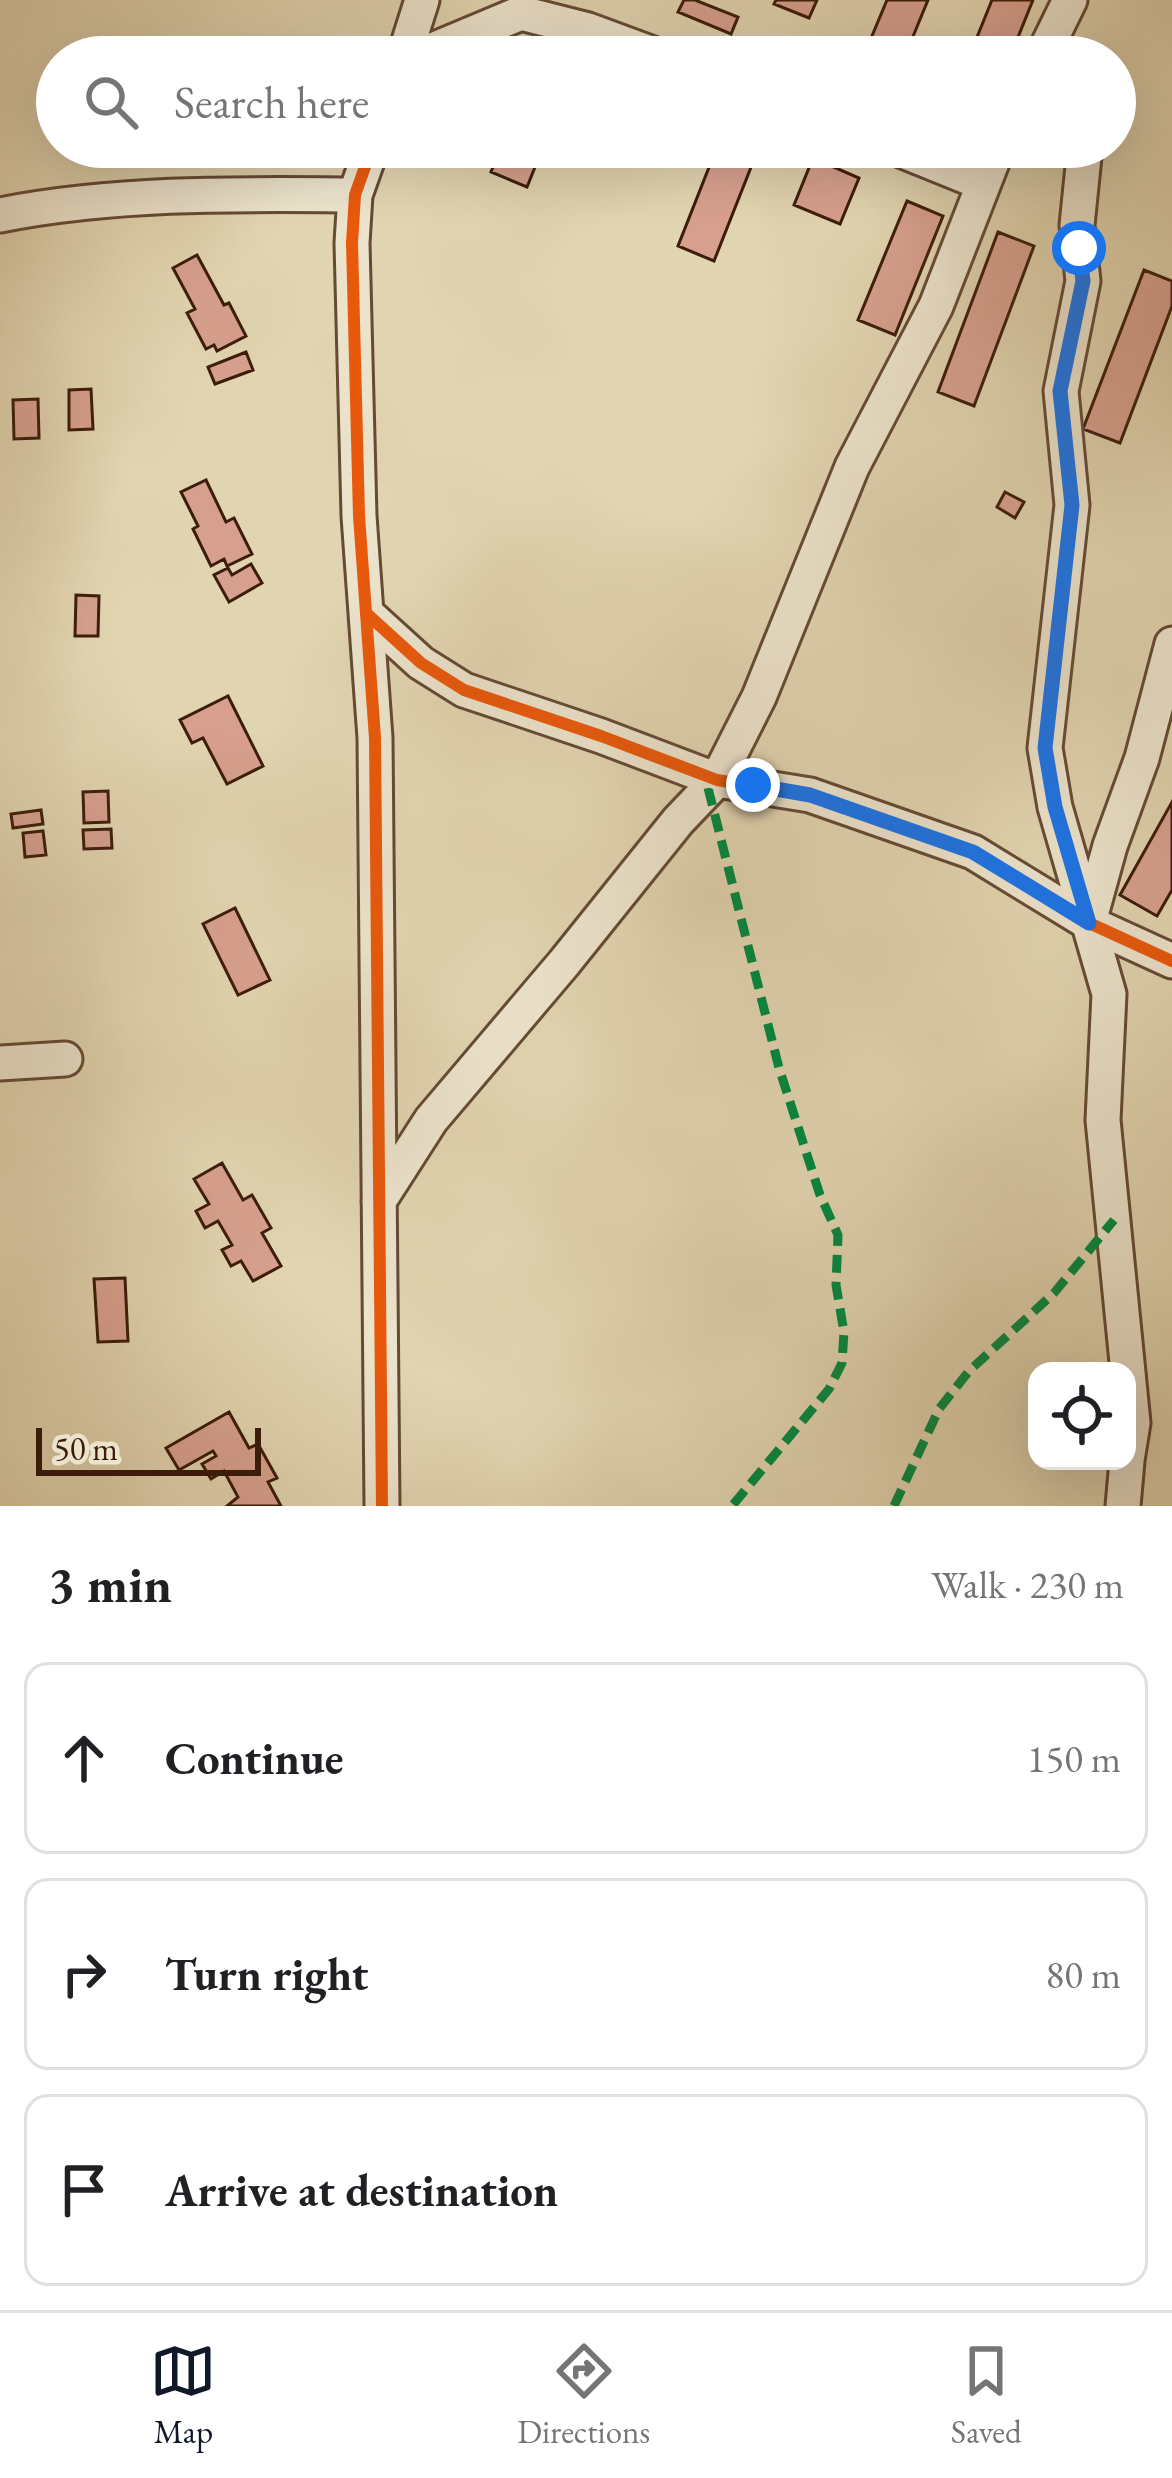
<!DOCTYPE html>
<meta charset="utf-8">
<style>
body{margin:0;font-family:"EB Garamond",serif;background:#f2f2f2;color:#202124}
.controls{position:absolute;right:36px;bottom:36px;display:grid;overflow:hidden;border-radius:24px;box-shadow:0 12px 48px #0002}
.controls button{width:108px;height:108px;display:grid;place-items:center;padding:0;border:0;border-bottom:3px solid #e0e0e0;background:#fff;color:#202124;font:60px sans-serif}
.scale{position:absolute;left:36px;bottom:30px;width:225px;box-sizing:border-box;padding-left:12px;border:6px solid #3c1c0b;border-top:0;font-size:33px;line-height:42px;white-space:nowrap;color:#3c1c0b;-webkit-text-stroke:9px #ece3cc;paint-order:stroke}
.stop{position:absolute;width:36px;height:36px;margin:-27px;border:9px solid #1a73e8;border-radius:50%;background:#fff}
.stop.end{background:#1a73e8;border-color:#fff;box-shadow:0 3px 12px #0008}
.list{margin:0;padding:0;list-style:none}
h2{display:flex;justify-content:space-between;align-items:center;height:156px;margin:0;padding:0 48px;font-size:51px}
h2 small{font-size:39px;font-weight:400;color:#757577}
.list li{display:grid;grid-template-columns:78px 1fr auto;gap:36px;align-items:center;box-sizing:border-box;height:192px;margin:0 24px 24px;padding:0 24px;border:3px solid #e0e0e0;border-radius:24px}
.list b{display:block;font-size:45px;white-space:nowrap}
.list em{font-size:39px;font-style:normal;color:#757577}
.icon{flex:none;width:66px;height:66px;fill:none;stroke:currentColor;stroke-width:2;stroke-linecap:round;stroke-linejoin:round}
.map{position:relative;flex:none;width:1172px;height:1506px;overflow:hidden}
.search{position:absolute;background:#fff;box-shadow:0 12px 48px #0002;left:36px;right:36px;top:36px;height:132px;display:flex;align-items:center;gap:30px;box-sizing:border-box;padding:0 42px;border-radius:66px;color:#757577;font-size:45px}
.sheet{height:804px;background:#fff}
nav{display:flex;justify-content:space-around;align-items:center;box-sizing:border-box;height:168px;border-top:3px solid #e0e0e0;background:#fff;font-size:33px;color:#757577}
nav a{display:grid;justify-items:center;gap:6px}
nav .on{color:#111827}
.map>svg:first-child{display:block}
.building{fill:#d7a08e;stroke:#3c1c0b;stroke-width:3}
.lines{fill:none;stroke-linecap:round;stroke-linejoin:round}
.minor-casing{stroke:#654a34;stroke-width:39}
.minor{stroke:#ece3cc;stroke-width:33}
.quiet{stroke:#00873e;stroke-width:9;stroke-dasharray:18 9;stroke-linecap:butt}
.cycleway-casing{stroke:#ece3cc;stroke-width:20}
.cycleway{stroke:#e8590c;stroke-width:12}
.route{stroke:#1a73e8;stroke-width:15}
</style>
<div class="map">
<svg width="1172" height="1506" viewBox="0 0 1172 1506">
<rect width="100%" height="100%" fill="#e1d4b0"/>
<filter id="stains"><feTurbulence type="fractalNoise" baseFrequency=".00167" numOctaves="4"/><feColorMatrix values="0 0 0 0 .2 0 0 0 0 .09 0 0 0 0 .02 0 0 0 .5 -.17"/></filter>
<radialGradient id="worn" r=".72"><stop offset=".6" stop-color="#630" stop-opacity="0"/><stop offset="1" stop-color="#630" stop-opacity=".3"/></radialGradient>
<path class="building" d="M684,0h11l43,17 -7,17 -53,-22z
M776,0h41l-8,18 -35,-14z
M887,0h41l-21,51 -35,-15z
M992,0h41l-23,57h-41z
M501,147h42l-16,40 -36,-15z
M717,147h42l-45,114 -36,-15z
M813,158l46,20 -19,46 -46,-19z
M907,201l36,15 -48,119 -37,-15z
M998,232l36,14 -60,160 -36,-14z
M197,255l27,50 5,-2 17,33 -29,15 -3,-6 -8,4 -19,-36 8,-4 -22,-41z
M1144,270l28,11v25l-52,137 -37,-14z
M246,352l7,18 -38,14 -7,-17z
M91,389l2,40 -24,1v-40z
M38,399l1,39 -25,1 -1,-39z
M206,480l20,42 8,-4 18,36 -25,12 -3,-7 -13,7 -18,-37 5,-3 -17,-34z
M1005,492l19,10 -9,16 -18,-11z
M251,564l11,19 -33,19 -15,-27 14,-7 4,7z
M76,595l23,1 -1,40h-23z
M228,696l35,70 -36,18 -24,-46 -11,5 -12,-23z
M108,791l1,31 -25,1 -1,-31z
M1172,802v88l-15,26 -37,-21z
M41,810l2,14 -30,4 -2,-14z
M111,829l1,19 -28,1 -1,-19z
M43,831l3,24 -21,2 -2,-24z
M235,908l35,72 -32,15 -35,-71z
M222,1163l21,37 9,-5 19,33 -9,5 19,33 -28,15 -12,-20 -10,5 -9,-16 10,-5 -14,-24 -13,7 -9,-17 13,-7 -15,-25z
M125,1278l3,63 -30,1 -4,-63z
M229,1412l20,36 9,-4 19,34 -9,4 13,24h-54l11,-9 -14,-26 -13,8 -9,-15 14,-8 -3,-5 -34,19 -13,-22z"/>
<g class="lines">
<g class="minor-casing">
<path id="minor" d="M404,57l18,-57
M416,57l105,-44 67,17 73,27
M1042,57l28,-57
M372,147l-17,48 -3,48 7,273 16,222 7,768
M893,147l89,36
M1085,147l-8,78 6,56 -22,110 11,114 -27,243 10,59 54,187 -6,126 30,303 -6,37
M0,215c117,-23 236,-21 355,-20
M366,613l55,50 43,27 137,46 116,44 93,15 163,57 116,71 83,38
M1089,922l21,-76 32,-88 30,-114
M0,1063l65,-4
M379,1201l52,-81 133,-157 114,-142 39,-41 42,-83 93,-230 84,-161 62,-159
M1123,1506l4,-45"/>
</g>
<use href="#minor" class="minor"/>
<path class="quiet" d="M708,788l71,280 41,127 18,40 -2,50 8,47 -2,31 -13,26 -97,117
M894,1506l45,-97 30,-38 85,-78 60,-73"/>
<g class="cycleway-casing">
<path id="cycleway" d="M372,147l-17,48 -3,48 7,273 16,222 7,768
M366,613l55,50 43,27 137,46 116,44 93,15 163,57 116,71 83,38"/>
</g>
<use href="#cycleway" class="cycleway"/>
</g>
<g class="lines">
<path class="route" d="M753,785l57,10 163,57 116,71 -34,-116 -10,-59 27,-243 -12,-114 23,-110 -4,-33"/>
</g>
<rect width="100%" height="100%" filter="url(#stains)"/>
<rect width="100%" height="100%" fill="url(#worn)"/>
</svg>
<div class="controls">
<button><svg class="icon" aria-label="locate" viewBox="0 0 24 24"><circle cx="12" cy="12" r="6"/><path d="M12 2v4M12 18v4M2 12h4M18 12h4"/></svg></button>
</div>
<div class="scale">50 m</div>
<div class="stop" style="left:1079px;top:248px"></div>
<div class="stop end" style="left:753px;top:785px"></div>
<div class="search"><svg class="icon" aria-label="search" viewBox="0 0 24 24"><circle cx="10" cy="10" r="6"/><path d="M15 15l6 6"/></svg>Search here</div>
</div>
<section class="sheet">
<h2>3 min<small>Walk · 230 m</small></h2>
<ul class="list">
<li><svg class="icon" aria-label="ahead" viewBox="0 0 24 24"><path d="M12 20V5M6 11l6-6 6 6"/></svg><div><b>Continue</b></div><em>150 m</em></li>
<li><svg class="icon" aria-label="right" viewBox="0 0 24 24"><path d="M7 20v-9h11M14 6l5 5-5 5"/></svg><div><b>Turn right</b></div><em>80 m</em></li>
<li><svg class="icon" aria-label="arrive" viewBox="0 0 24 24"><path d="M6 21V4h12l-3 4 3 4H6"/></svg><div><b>Arrive at destination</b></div></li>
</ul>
</section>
<nav>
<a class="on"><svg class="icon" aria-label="map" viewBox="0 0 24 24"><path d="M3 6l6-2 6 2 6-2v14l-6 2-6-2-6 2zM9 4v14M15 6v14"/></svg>Map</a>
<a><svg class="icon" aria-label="directions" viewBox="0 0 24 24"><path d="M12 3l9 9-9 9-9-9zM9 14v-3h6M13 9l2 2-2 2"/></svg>Directions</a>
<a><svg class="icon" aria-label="saved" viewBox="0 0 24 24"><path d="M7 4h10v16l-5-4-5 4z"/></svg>Saved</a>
</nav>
